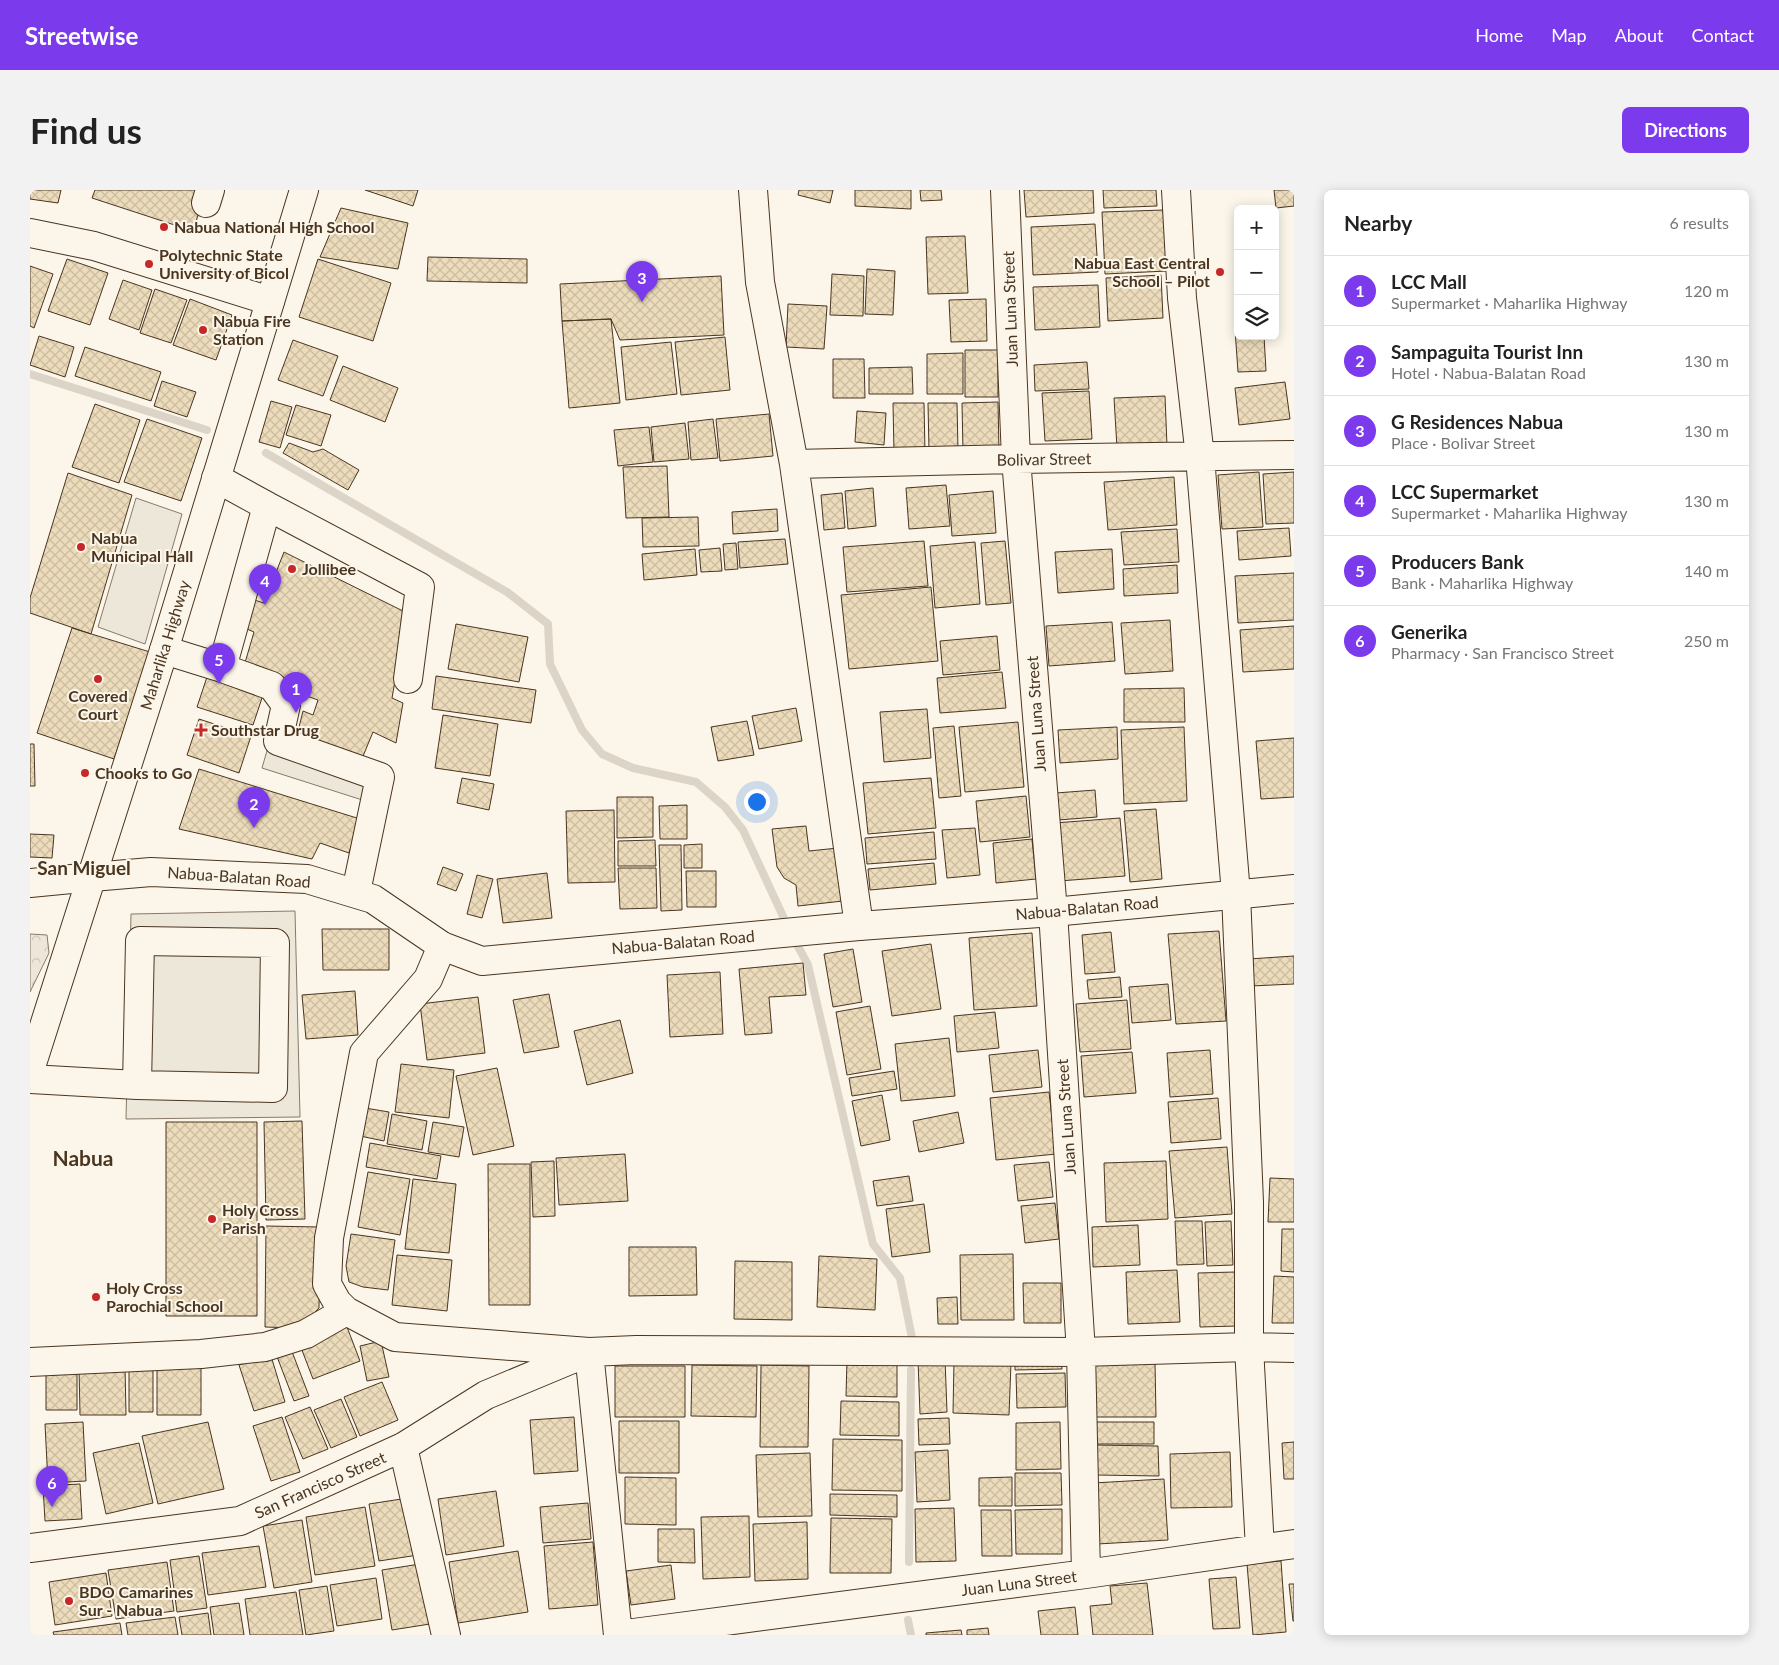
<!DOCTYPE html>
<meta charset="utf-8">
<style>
body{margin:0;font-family:Lato,sans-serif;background:#f2f2f2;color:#222}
.controls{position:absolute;right:15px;top:15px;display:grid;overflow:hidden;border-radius:8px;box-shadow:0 2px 12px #0003}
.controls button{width:45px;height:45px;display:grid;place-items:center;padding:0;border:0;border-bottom:1px solid #e0e0e0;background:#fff;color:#222;font:25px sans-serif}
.you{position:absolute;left:726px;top:611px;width:18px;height:18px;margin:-12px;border:4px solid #fff;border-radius:50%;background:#1a73e8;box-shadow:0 0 0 8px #1a73e833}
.badge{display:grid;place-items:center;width:32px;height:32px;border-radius:50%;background:#7c3aed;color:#fff;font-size:16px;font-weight:700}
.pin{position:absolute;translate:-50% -41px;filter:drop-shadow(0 1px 2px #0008)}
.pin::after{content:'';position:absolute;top:26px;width:18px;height:15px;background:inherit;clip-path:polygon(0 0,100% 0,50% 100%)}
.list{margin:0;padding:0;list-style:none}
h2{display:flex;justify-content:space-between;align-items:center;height:65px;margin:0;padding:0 20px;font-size:21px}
h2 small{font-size:16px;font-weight:400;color:#767676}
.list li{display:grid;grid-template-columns:32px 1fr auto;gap:15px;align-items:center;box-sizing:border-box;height:70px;padding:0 20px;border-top:1px solid #e0e0e0}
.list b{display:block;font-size:19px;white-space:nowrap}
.list p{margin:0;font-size:16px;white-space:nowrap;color:#767676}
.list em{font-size:16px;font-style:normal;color:#767676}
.icon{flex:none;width:28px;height:28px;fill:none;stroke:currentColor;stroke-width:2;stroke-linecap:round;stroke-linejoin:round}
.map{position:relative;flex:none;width:1264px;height:1445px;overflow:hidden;border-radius:8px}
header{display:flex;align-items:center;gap:30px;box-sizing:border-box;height:70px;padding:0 25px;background:#7c3aed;color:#fff}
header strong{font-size:24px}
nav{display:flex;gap:28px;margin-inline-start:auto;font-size:18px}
.intro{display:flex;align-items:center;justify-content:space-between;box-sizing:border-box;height:120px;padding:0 30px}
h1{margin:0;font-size:35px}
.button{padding:12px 22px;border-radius:8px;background:#7c3aed;color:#fff;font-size:18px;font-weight:700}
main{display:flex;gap:30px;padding:0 30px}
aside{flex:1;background:#fff;border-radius:8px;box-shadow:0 2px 12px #0003}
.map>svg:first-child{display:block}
.park{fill:url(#park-crowns);stroke:#887966}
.parking{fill:#ede7d9;stroke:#887966}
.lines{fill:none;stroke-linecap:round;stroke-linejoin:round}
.stream{stroke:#dcd4c6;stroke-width:8}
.building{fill:url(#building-cross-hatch);stroke:#4a3520}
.minor-casing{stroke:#4a3520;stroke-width:30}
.major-casing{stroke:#4a3520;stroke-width:30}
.highway-casing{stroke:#4a3520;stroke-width:30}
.minor{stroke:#fbf6e9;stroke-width:28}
.major{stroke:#fbf6e9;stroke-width:28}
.highway{stroke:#fbf6e9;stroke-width:28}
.poi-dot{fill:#c62828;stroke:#fbf6e9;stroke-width:2}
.labels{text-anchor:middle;stroke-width:4;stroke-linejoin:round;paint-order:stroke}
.poi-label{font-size:16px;font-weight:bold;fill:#4a3520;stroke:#fbf6e9;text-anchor:start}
.street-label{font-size:16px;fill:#4a3520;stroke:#fbf6e9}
.quarter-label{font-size:19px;font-weight:bold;fill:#4a3520;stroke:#fbf6e9}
.district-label{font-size:21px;font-weight:bold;fill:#4a3520;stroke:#fbf6e9}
</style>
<header>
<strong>Streetwise</strong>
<nav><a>Home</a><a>Map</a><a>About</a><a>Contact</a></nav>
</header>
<div class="intro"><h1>Find us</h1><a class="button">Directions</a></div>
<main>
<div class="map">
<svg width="1264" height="1445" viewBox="0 0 1264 1445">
<defs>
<pattern id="park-crowns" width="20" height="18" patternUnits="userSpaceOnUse" patternTransform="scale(1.25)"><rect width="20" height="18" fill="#ede6d9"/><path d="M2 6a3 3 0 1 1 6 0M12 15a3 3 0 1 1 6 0" fill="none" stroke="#cdc6ba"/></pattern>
<pattern id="building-cross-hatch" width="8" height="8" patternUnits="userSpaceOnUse" patternTransform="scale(1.25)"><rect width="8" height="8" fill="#ecdcbc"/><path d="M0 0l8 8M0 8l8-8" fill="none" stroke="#ccbda1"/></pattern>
</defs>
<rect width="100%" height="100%" fill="#fbf6e9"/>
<path class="park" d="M0,744l17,1 2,18 -19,39z"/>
<path class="parking" d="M106,308l46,16 -37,130 -47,-17z
M241,547l114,39 -7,29 -116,-37z
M265,721l5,206 -174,2 5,-205z"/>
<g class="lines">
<path class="stream" d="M0,184l177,56
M236,263l241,139 41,32 2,40 32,66 20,24 31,14 63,14 29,25 18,23 45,97
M763,747l15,28 65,279 27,34 12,60
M879,1372l2,-192
M878,1430l3,15"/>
</g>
<path class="building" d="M0,0h31l-3,13 -28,-4z
M65,0h111l-13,41 -101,-33z
M335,0h53l-5,16z
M769,0h34l-3,13 -32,-8z
M825,0h56v19l-56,-3z
M890,0h21l1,10 -21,1z
M994,0h69l1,23 -68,4z
M1073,0h53l1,16 -53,2z
M1244,0h20v16l-18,2z
M311,18l67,15 -10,46 -78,-12z
M1134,20l3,61 -62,3 -3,-62z
M1065,34l3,48 -65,3 -2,-48z
M935,46l3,57 -40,1 -2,-57z
M398,67l99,2v24l-100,-2z
M37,69l41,14 -18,52 -42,-14z
M288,69l73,24 -18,58 -74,-24z
M0,76l23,8 -19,54 -4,-2z
M837,79l28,2 -2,44 -28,-1z
M802,84l32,2 -1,40 -33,-1z
M1131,85l2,43 -55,3 -2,-43z
M691,86l3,59 -104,5 -9,-21 -49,2 -2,-37z
M93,90l29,10 -13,40 -30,-11z
M1068,95l2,42 -65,3 -2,-43z
M125,99l32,11 -16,43 -31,-10z
M160,109l42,16 -16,45 -43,-15z
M956,109l1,42 -36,1 -2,-42z
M758,114l39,2 -3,43 -38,-2z
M581,129l9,84 -51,5 -7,-87z
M1208,138v8h26l2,35 -28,1 -3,-43z
M9,146l35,11 -9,30 -35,-12z
M695,147l5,53 -49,5 -6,-53z
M263,150l45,16 -15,40 -45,-16z
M641,152l6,52 -51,6 -5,-53z
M55,157l76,25 -10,29 -76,-25z
M935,160h33v47h-33z
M933,163v41h-36v-40z
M803,169h31l1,39h-32z
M1057,172l2,27 -54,2 -1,-26z
M313,176l55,22 -13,34 -55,-22z
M882,177l1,27h-44v-26z
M132,191l34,11 -9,25 -33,-11z
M1255,192l5,37 -51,6 -4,-37z
M1059,201l3,48 -47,2 -3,-48z
M1135,206l2,50 -50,2 -3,-50z
M241,211l21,6 -12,41 -21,-6z
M968,212l1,50h-36l-1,-49z
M863,213h31l1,50h-31z
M898,213h29l1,47 -29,1z
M65,214l45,16 -21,63 -47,-16z
M266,215l35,10 -10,31 -35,-11z
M827,221l29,2 -2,32 -29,-3z
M739,224l4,42 -53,5 -4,-42z
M117,229l55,19 -21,63 -57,-19z
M683,229l5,39 -27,2 -3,-38z
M655,233l4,36 -35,3 -3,-35z
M619,237l4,35 -35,4 -4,-36z
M259,253l24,9 10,-3 36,21 -11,20 -65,-37z
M637,276l2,51 -43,1 -3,-51z
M1229,282l4,55 -41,2 -4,-54z
M1264,282v51l-28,1 -3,-50z
M38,283l64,22 -41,139 -61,-21v-15z
M1144,287l3,48 -69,5 -4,-48z
M916,295l4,41 -41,3 -3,-41z
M843,298l3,38 -28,3 -3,-38z
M963,301l3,42 -44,3 -3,-41z
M812,303l3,35 -21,2 -3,-35z
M747,319l1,22 -45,3 -1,-22z
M668,327l1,29 -56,1 -1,-29z
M1259,338l2,28 -52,4 -2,-29z
M1147,339l2,33 -55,3 -3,-33z
M755,349l3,25 -48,4 -2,-26z
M894,351l4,45 -81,6 -4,-45z
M975,351l6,62 -25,2 -5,-62z
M945,352l5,62 -45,4 -5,-62z
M706,353l2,26 -13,1 -2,-26z
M690,358l2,23 -21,1 -2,-22z
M665,359l2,26 -53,5 -2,-26z
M1082,359l2,40 -56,4 -3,-41z
M254,362l123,61 -15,85 11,5 -7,40 -23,-11 -12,29 -66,-18 8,-32 10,4 5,-15 -76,-27 12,-41 -12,-5 9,-28 13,4z
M1147,375l1,28 -54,3 -1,-27z
M1264,383v47l-56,3 -3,-47z
M901,397l7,74 -89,8 -8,-74z
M1140,430l3,51 -48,3 -4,-51z
M1082,432l3,39 -66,5 -3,-40z
M426,434l72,13 -9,45 -71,-13z
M1264,436v43l-51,3 -3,-42z
M42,438l78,24 -36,107 -77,-26z
M967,446l3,34 -57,5 -3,-34z
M180,478l56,18 -13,39 -56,-18z
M972,482l4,36 -66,5 -3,-35z
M406,486l100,14 -5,33 -99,-14z
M1154,498l1,34h-61v-33z
M766,518l6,33 -43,8 -7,-33z
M897,519l4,49 -47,4 -4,-50z
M413,525l55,9 -8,52 -55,-8z
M169,529l52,17 -12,37 -52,-18z
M717,531l7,34 -36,6 -7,-34z
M988,532l6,65 -59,5 -6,-65z
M924,536l7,70 -22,2 -6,-70z
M1087,537l1,32 -58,4 -2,-33z
M1154,537l3,74 -63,3 -3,-74z
M1264,548v59l-33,2 -5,-58z
M0,554h4l1,42h-5z
M169,579l161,50 -11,34 -29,-10 -8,16 -133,-30z
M432,588l32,6 -5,26 -32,-7z
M901,588l5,50 -68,6 -5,-51z
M1065,600l2,27 -39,3 -2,-27z
M996,606l4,41 -50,5 -4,-41z
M587,607h36v40l-36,1z
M657,615v34h-27l-1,-33z
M1126,619l6,70 -32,3 -6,-71z
M584,620l1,72 -47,1 -2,-72z
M1090,628l5,58 -66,5 -5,-58z
M776,636l3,25 29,-3 5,53 -45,5 -2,-21 -12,-7 -7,-11 -5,-38z
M945,638l5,47 -33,3 -5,-48z
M904,642l2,27 -69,5 -2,-26z
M0,644l24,1 -2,23 -22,-1z
M1002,649l4,40 -40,4 -3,-40z
M625,650l1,26h-38v-25z
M672,654v24h-18v-23z
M629,655h22l1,65 -21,1z
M904,673l2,21 -66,6 -2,-21z
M413,677l20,7 -7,17 -19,-7z
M588,678h38l1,40 -37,1z
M656,681h30v36h-29z
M517,683l5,45 -49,5 -6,-44z
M447,685l16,4 -11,39 -15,-4z
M292,739h67v41h-66z
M1189,741l7,90 -50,3 -8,-90z
M1081,742l4,40 -30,2 -3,-39z
M1002,743l5,73 -63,4 -5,-72z
M901,754l10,65 -49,7 -10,-65z
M823,759l9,53 -29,5 -9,-53z
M1264,766v28l-43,2 -2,-27z
M773,773l3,32 -37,2 3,36 -27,2 -6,-66z
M690,782l3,62 -53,3 -3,-62z
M1090,787l2,20 -33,2 -2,-19z
M1138,794l3,36 -39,3 -3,-36z
M325,801l3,44 -52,4 -4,-44z
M519,804l10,53 -35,6 -11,-53z
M448,807l7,56 -58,7 -7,-56z
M1097,810l4,49 -51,3 -4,-48z
M840,816l11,63 -34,6 -11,-63z
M965,822l4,36 -42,4 -3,-36z
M590,830l13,53 -46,12 -13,-54z
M919,848l6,58 -54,5 -6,-57z
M1008,860l4,37 -49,5 -4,-37z
M1180,860l3,44 -43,3 -3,-44z
M1102,862l4,41 -52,4 -3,-41z
M371,874l53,6 -5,48 -54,-6z
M467,878l17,78 -41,9 -17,-79z
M864,881l3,18 -45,7 -3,-18z
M1019,902l7,62 -60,6 -6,-62z
M852,905l8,45 -29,6 -9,-45z
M1188,908l3,41 -50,4 -3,-41z
M335,918l24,4 -5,29 -24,-5z
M928,922l6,31 -45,9 -6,-31z
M362,924l35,7 -5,29 -35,-6z
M272,931l3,98 -39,1 -2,-98z
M136,932h91v194h-91z
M403,932l31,5 -5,30 -31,-5z
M340,953l71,13 -4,23 -71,-12z
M1197,957l5,67 -57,4 -6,-67z
M595,964l3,47 -69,4 -3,-47z
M524,971l1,55 -22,1 -2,-55z
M1136,971l2,58 -62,3 -2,-59z
M1019,972l4,35 -35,4 -4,-36z
M458,974h42v141h-41z
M338,982l42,7 -10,56 -42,-8z
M879,986l4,25 -36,5 -4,-25z
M1240,988l24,1v43h-26z
M383,989l43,5 -7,69 -44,-4z
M1025,1013l4,36 -34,4 -4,-37z
M894,1014l6,48 -38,5 -6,-48z
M1145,1031h27l2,43 -27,1z
M1201,1031l2,44 -26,1 -2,-44z
M1108,1035l2,40 -47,2 -1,-40z
M236,1036l54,1 -1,81 -11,11 -13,9 -30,-1z
M1252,1039h12v43l-13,-1z
M321,1044l44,6 -7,50 -25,-3 -14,-5 -3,-16z
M599,1057h67l1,48 -68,1z
M983,1064l1,66h-53l-1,-65z
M367,1065l55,5 -5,51 -55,-6z
M789,1066l58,3 -2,51 -58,-3z
M705,1071l57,1v58l-58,-1z
M1147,1080l3,52 -52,2 -2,-52z
M1205,1082l2,54 -37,1 -2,-54z
M1244,1086l20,1v46h-22z
M993,1093h38v40h-37z
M927,1107l1,27h-20l-1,-26z
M317,1137l13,34 -47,18 -13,-34z
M351,1151l8,36 -22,4 -7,-35z
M261,1159l18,47 -15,5 -18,-47z
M1031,1163l1,16 -47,1v-16z
M241,1166l14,46 -31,9 -15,-46z
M915,1169l2,53 -27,2 -2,-54z
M817,1170h50v37l-51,-1z
M924,1171l57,2 -2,52 -56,-2z
M1061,1171l64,1 1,55h-65z
M662,1175l65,1 -1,51 -65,-1z
M731,1175l48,1 -1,81h-48z
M49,1176h46l1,49h-46z
M585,1176h70v51h-70z
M127,1178h44v47h-44z
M99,1179h24v43h-24z
M16,1180h31v40h-31z
M1035,1183l1,34 -49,1 -1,-34z
M352,1192l16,38 -38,16 -16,-39z
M311,1209l16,38 -26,11 -17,-38z
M811,1211l58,1v34l-59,-1z
M280,1217l18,42 -25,10 -18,-42z
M252,1227l18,55 -29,9 -18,-55z
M544,1227l4,54 -44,3 -4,-54z
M919,1228l1,26 -31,1 -1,-26z
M589,1231h60v52h-60z
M53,1232l3,59 -38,2 -3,-59z
M178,1232l16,67 -66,15 -16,-68z
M1030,1232l1,47 -45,1v-47z
M1061,1232h63v22h-63z
M803,1249l69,1v51l-70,-1z
M1264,1252v37h-10l-2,-36z
M109,1253l14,60 -47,11 -13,-61z
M1065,1255l63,1 1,30 -63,-1z
M918,1260l2,50 -33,2 -2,-50z
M1200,1262l2,55 -61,1 -1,-54z
M780,1263l2,63 -54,1 -2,-62z
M985,1283h46l1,32 -47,1z
M595,1287l51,1v47l-51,-1z
M982,1287v29h-33v-28z
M1134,1289l4,61 -71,4 -4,-61z
M50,1294l2,35 -37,2 -2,-35z
M466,1301l8,55 -58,9 -8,-56z
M800,1304l67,1v22l-67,-2z
M378,1308l10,57 -39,6 -10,-57z
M558,1313l3,36 -48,4 -3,-36z
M335,1317l10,59 -60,9 -9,-58z
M924,1318l2,53 -40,1 -1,-53z
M1032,1319v45h-46l-1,-44z
M951,1320h30l1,46h-30z
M719,1326l1,61 -47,2 -2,-62z
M801,1328l61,1 -1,54h-61z
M272,1330l10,62 -38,6 -11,-62z
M777,1332l1,57 -53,2 -2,-57z
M628,1339h36l1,34 -37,-1z
M563,1352l5,63 -49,4 -5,-63z
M229,1356l7,41 -58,8 -6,-42z
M488,1361l10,61 -70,11 -9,-61z
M169,1366l8,52 -30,4 -7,-52z
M1251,1371l5,71 -33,3 -6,-71z
M137,1372l7,49 -58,8 -8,-49z
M390,1374l10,60 -38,6 -10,-60z
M641,1375l4,34 -44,6 -5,-34z
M76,1383l6,43 -57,9 -6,-43z
M1206,1387l4,51 -27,1 -4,-50z
M346,1388l6,41 -45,7 -7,-41z
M1117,1393l6,52h-60l-3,-29 22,-2 -2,-18z
M1259,1394h5v37h-1z
M297,1396l7,45 -28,4 -7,-45z
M266,1402l7,43h-53l-5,-36z
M209,1413l5,32h-30l-4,-28z
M1045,1417l3,28h-37l-3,-24z
M178,1423l3,22h-29l-3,-18z
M145,1427l3,18h-50l-2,-12z
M90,1433l2,12h-68l-1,-3z
M958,1438l1,7h-22v-5z
M931,1440l1,5h-36v-2z"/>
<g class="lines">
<g class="minor-casing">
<path id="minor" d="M723,0l7,92 34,182 65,462
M975,0l11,269 37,453 28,440 5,222
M1146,0l6,108 18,159 36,437 13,308v145l11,202
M176,13l4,-13
M0,43l64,13 176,55
M764,274l222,-5 278,-4
M237,316l153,81 -12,92
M134,460l58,18 45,-162 -51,-28
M192,478l50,18 14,19 -8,36 102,36 -24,115
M0,693l62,-6
M0,889l107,6 136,3 2,-145 -135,-2 -3,144
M316,1121l-9,-9 -10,-18 2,-46 35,-185 64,-74 14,-33
M0,1172l171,-8 64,-7 41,-13 40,-23 49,26 194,15 47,-2 445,2 168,-5 45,1
M373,1257l43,188
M0,1358l210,-27 163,-74 83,-52 103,-43 29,283
M588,1445l468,-61 208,-30"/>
</g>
<g class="major-casing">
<path id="major" d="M62,687l59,-5 156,7 66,20 69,47 40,15 377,-35 194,-14 241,-23"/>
</g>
<g class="highway-casing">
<path id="highway" d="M0,880l134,-420 140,-460"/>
</g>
<use href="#minor" class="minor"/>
<use href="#major" class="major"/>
<use href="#highway" class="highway"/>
</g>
<g class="poi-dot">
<circle cx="134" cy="37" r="5"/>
<circle cx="119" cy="74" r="5"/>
<circle cx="1190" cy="82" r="5"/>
<circle cx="173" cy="140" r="5"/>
<circle cx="51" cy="357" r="5"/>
<circle cx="262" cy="379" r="5"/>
<circle cx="68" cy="489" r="5"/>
<path d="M168.5 532.5h5v5h5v5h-5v5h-5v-5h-5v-5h5z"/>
<circle cx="55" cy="583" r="5"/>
<circle cx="182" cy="1029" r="5"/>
<circle cx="66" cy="1107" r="5"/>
<circle cx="39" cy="1411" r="5"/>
</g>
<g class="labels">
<g class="poi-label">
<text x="144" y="43">Nabua National High School</text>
<text x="129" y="71">Polytechnic State<tspan x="129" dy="18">University of Bicol</tspan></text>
<text x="1180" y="79" text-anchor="end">Nabua East Central<tspan x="1180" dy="18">School – Pilot</tspan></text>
<text x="183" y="137">Nabua Fire<tspan x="183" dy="18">Station</tspan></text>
<text x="61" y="354">Nabua<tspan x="61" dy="18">Municipal Hall</tspan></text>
<text x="272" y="385">Jollibee</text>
<text x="68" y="512" text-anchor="middle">Covered<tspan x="68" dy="18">Court</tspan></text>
<text x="181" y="546">Southstar Drug</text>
<text x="65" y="589">Chooks to Go</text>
<text x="192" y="1026">Holy Cross<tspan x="192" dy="18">Parish</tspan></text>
<text x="76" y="1104">Holy Cross<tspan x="76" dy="18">Parochial School</tspan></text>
<text x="49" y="1408">BDO Camarines<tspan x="49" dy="18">Sur - Nabua</tspan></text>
</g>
<g class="street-label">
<text transform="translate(980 119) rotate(-92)" y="6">Juan Luna Street</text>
<text transform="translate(1014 269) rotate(-1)" y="6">Bolivar Street</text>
<text transform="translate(135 455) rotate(-73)" y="6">Maharlika Highway</text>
<text transform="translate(1006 524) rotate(-94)" y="6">Juan Luna Street</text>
<text transform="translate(209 687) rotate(4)" y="6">Nabua-Balatan Road</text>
<text transform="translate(1057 718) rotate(-5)" y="6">Nabua-Balatan Road</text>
<text transform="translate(653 752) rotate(-5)" y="6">Nabua-Balatan Road</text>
<text transform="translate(1036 927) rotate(-94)" y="6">Juan Luna Street</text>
<text transform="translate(290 1295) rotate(-24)" y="6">San Francisco Street</text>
<text transform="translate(989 1393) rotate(-7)" y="6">Juan Luna Street</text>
</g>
<g class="quarter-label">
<text x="54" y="685">San Miguel</text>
</g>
<g class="district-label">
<text x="53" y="976">Nabua</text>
</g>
</g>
</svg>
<div class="controls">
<button>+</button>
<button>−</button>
<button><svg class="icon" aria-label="layers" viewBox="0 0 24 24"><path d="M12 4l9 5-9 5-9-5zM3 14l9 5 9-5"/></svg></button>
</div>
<div class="you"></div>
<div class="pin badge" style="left:266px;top:523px">1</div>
<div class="pin badge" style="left:224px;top:638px">2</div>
<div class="pin badge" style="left:612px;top:112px">3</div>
<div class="pin badge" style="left:235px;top:415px">4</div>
<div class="pin badge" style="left:189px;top:494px">5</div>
<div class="pin badge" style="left:22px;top:1317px">6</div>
</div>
<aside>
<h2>Nearby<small>6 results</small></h2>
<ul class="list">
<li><span class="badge">1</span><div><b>LCC Mall</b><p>Supermarket · Maharlika Highway</p></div><em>120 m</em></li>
<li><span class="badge">2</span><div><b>Sampaguita Tourist Inn</b><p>Hotel · Nabua-Balatan Road</p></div><em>130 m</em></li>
<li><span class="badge">3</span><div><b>G Residences Nabua</b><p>Place · Bolivar Street</p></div><em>130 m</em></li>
<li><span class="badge">4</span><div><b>LCC Supermarket</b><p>Supermarket · Maharlika Highway</p></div><em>130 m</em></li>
<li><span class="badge">5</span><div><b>Producers Bank</b><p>Bank · Maharlika Highway</p></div><em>140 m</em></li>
<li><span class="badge">6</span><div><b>Generika</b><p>Pharmacy · San Francisco Street</p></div><em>250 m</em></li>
</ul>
</aside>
</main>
